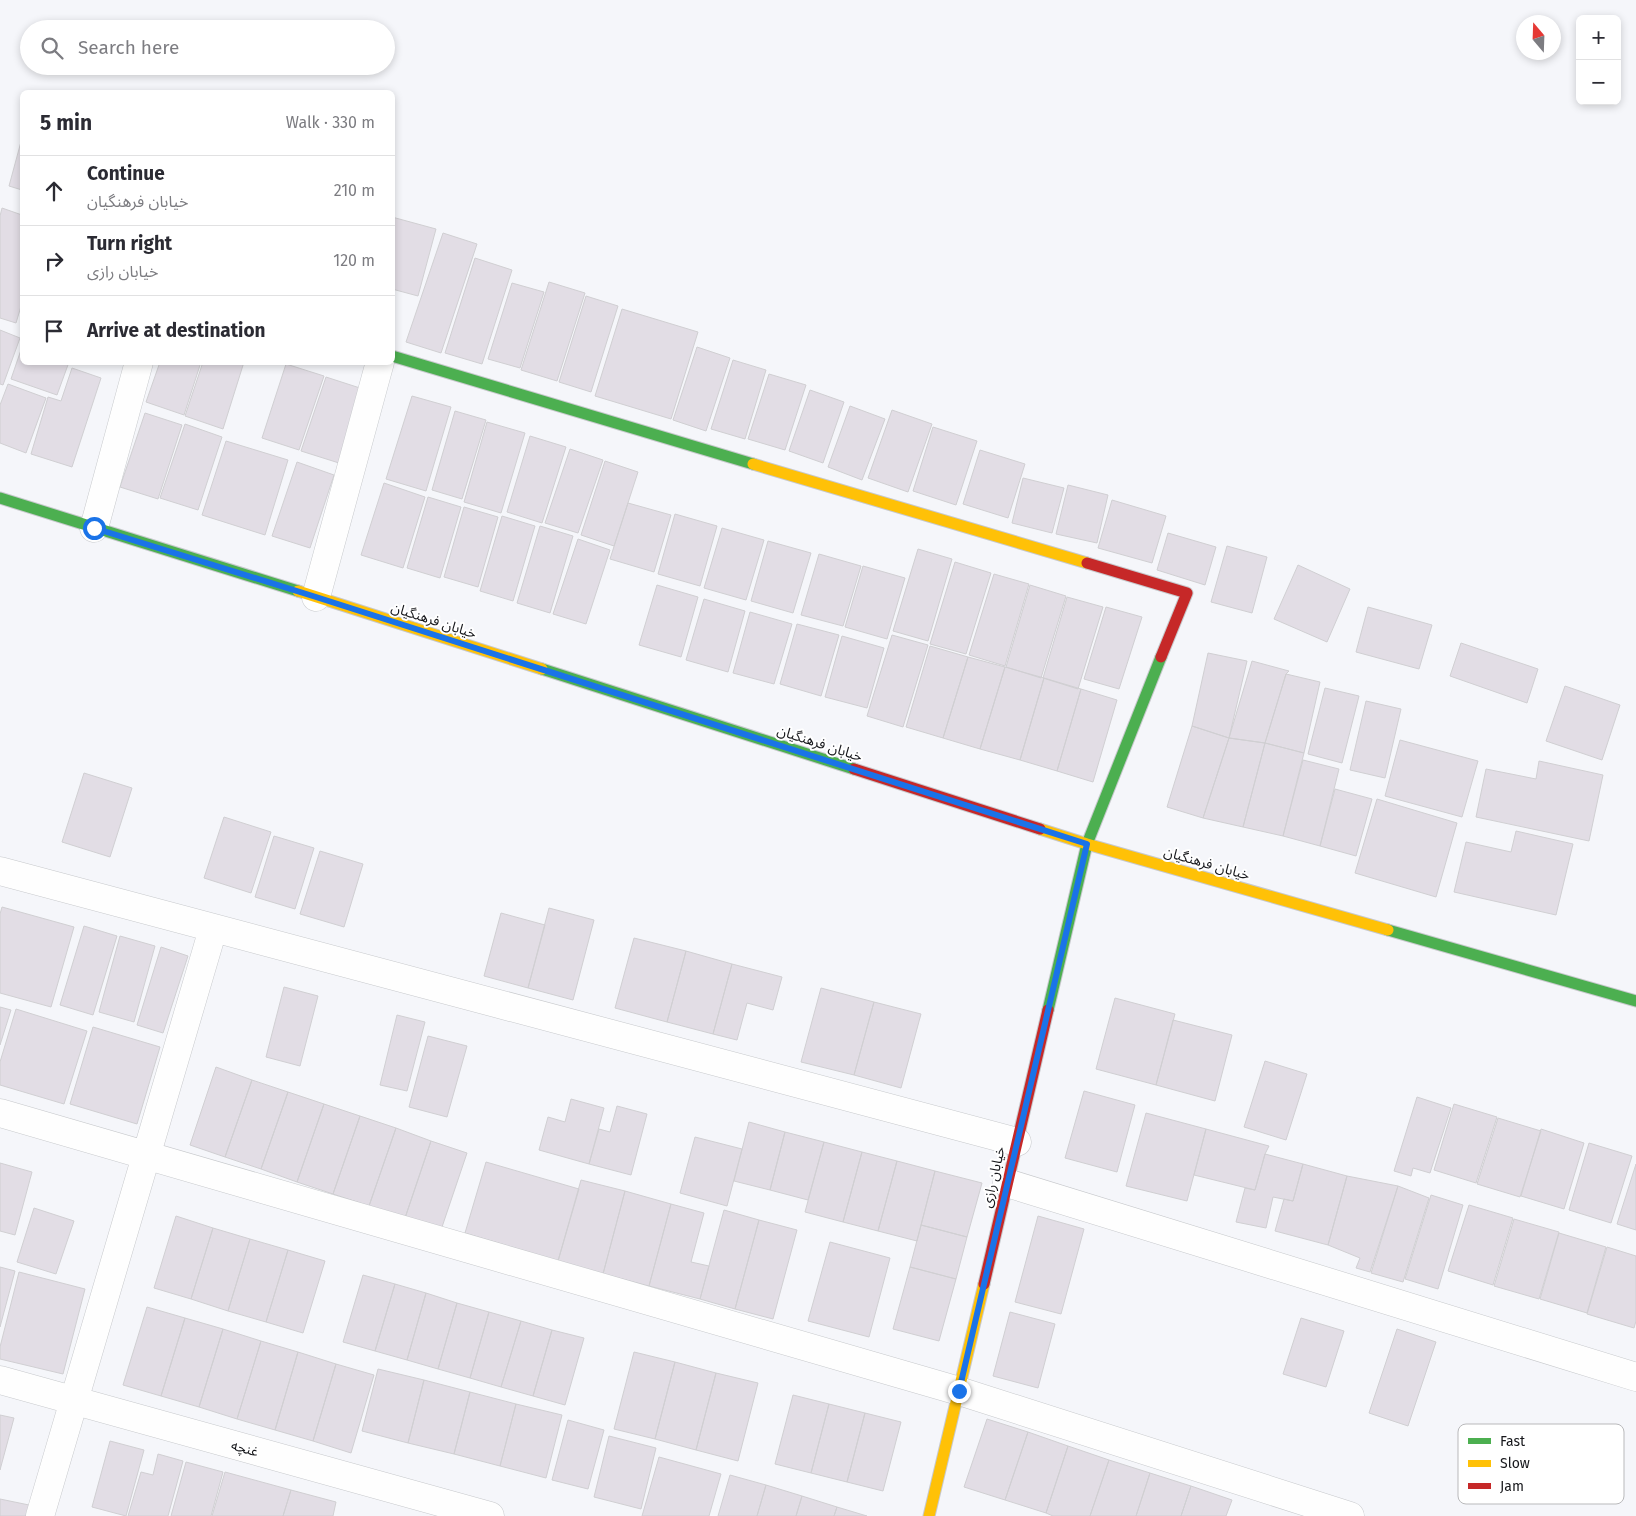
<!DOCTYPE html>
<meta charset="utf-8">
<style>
body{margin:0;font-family:"Fira Sans","Noto Sans Arabic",sans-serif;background:#f2f2f3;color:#2b2b33}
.controls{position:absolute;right:15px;top:15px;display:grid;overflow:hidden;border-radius:8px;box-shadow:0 2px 8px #0003}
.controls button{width:45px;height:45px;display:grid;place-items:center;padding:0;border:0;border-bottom:1px solid #e1e1e2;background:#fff;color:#2b2b33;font:25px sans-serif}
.compass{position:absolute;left:1516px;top:15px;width:45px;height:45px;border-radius:50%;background:#fff;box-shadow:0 2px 8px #0003;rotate:341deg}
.stop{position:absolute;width:15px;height:15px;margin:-11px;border:4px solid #1a73e8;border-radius:50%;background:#fff}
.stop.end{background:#1a73e8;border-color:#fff;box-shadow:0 1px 5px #0008}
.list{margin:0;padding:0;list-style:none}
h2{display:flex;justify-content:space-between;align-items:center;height:65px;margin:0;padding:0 20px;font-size:21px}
h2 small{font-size:16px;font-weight:400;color:#7c7c81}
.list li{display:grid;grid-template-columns:32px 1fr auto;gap:15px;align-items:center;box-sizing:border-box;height:70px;padding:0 20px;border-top:1px solid #e1e1e2}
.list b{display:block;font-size:19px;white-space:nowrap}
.list p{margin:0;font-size:16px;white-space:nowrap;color:#7c7c81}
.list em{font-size:16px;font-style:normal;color:#7c7c81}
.icon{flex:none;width:28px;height:28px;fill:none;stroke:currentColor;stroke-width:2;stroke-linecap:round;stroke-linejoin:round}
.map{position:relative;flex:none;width:1636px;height:1516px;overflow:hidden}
.search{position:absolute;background:#fff;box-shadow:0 2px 8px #0003;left:20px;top:20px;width:375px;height:55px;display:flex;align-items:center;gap:12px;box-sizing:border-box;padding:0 18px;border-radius:28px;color:#7c7c81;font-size:19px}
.panel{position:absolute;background:#fff;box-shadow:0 2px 8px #0003;left:20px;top:90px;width:375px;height:275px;border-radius:8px}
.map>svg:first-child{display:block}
.building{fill:#e2dde5;stroke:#d0cfd2}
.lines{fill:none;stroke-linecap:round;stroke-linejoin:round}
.street-casing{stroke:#c7c9cc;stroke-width:29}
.fast-casing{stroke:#c7c9cc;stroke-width:13}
.slow-casing{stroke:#c7c9cc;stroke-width:13}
.jam-casing{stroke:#c7c9cc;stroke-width:13}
.street{stroke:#fefefe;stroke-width:28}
.fast{stroke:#4caf50;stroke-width:11}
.slow{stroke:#ffc107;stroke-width:11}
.jam{stroke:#c62828;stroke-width:11}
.route{stroke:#1a73e8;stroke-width:6}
.labels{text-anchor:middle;stroke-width:4;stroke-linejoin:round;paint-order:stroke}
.street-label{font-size:14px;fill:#16171b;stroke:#fff}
.key{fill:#fff;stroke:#b9b9bb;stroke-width:1}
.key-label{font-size:14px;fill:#16171b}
</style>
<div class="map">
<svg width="1636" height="1516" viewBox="0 0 1636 1516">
<rect width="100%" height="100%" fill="#f5f6fa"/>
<path class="building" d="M22,138v52l-13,-4z
M2,208l20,7v88l-6,20 -16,-5v-102z
M392,217l44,12 -18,67 -26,-7z
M443,233l34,11 -36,109 -35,-11z
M475,258l37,12 -30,94 -37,-11z
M549,282l36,11 -28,88 -36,-11z
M512,283l32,9 -24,76 -32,-9z
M586,296l32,10 -27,86 -32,-10z
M622,309l76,23 -27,87 -76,-23z
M0,330l20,8 -17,47 -3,-1z
M22,347v15h47l-12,33 -46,-16z
M697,347l33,11 -24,73 -33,-11z
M733,360l33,10 -21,69 -34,-10z
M160,362h41l-17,53 -38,-13z
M203,362h41l-21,67 -38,-13z
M286,364l38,12 -25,74 -37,-12z
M72,368l29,10 -29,89 -41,-13 17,-57 13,4z
M769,374l37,11 -21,65 -37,-11z
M326,377l37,12 -24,74 -38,-12z
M8,384l38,14 -20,55 -26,-10v-38z
M810,390l34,12 -21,61 -34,-12z
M412,396l39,11 -25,84 -40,-12z
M850,406l35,13 -23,61 -34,-13z
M892,410l40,14 -24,68 -40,-14z
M455,411l31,9 -24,79 -30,-9z
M145,413l37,12 -24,74 -38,-12z
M487,422l38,11 -24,80 -37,-11z
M185,424l37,13 -24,73 -38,-12z
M933,427l44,14 -21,64 -43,-14z
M530,436l36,11 -24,76 -35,-11z
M226,441l62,19 -23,75 -63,-20z
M570,449l33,11 -25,73 -33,-10z
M980,450l45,14 -17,54 -45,-14z
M605,461l33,11 -24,74 -33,-11z
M297,462l37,13 -24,73 -38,-12z
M1023,478l41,10 -12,45 -40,-10z
M384,483l41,14 -22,71 -42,-13z
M1068,485l40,10 -11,48 -41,-9z
M428,497l33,10 -21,71 -33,-10z
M1112,500l54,16 -14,47 -54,-15z
M628,503l43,12 -17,57 -44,-13z
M464,507l34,10 -20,70 -34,-10z
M675,514l42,12 -17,60 -42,-12z
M502,516l33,10 -22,75 -33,-10z
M540,526l33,10 -23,77 -33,-10z
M722,528l42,12 -18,60 -42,-12z
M1168,533l48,14 -11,38 -48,-15z
M578,539l32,11 -24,74 -33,-10z
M768,541l43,12 -18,60 -42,-12z
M1227,546l40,11 -15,56 -41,-11z
M918,549l34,10 -24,82 -35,-10z
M819,554l42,12 -18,60 -42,-11z
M955,562l36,11 -25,81 -36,-10z
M1298,565l52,24 -23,53 -53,-23z
M863,566l42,12 -18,61 -42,-12z
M994,574l35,10 -24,82 -36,-11z
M657,585l41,12 -17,60 -42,-12z
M1030,585l36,11 -25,82 -35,-11z
M1067,597l36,10 -25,82 -35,-11z
M704,599l41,12 -17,61 -42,-12z
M1106,607l36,10 -23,72 -35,-10z
M1368,607l64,18 -13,44 -63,-17z
M750,612l42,12 -18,60 -41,-11z
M797,624l42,11 -18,61 -41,-12z
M892,635l36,10 -25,82 -36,-11z
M842,636l42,12 -17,60 -42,-11z
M1461,643l77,26 -11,34 -77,-27z
M930,646l38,11 -25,81 -37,-11z
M1208,653l39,8 -18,77 -37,-12z
M968,657l37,10 -25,82 -37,-11z
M1252,661l37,10 -3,3 -21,69 -36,-5z
M1005,667l39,11 -24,82 -40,-11z
M1286,674l34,8 -16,71 -39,-10z
M1044,678l37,11 -24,82 -37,-11z
M1565,686l55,19 -18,55 -56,-19z
M1325,688l34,8 -17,67 -34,-9z
M1081,689l36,11 -24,82 -36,-11z
M1366,701l35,8 -16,69 -35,-8z
M1192,726l37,12 -26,80 -36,-11z
M1229,738l36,5 -22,84 -40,-9z
M1400,740l78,21 -16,56 -77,-21z
M1265,743l39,10 -21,83 -40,-9z
M1303,760l36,9 -19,77 -37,-10z
M1539,761l64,14 -14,66 -113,-24 10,-48 50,10z
M84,773l48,15 -22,69 -48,-15z
M1335,789l37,10 -16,57 -36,-10z
M1377,799l80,24 -21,74 -81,-24z
M224,817l47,15 -20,61 -47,-15z
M1516,831l57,13 -17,71 -102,-23 12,-50 45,10z
M274,836l40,12 -19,61 -40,-12z
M320,851l43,13 -19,63 -44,-13z
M2,907l72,20 -23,80 -51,-14v-79z
M549,908l45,12 -21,80 -45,-12z
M501,913l44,12 -17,63 -44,-12z
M84,926l33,10 -24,79 -33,-10z
M120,936l35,10 -21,76 -35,-10z
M634,938l52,13 -19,71 -52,-14z
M161,947l27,9 -25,77 -26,-8z
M686,951l46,13 -19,70 -46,-12z
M732,964l50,13 -9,33 -26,-7 -10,37 -24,-6z
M284,987l34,9 -18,70 -34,-9z
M821,988l53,14 -20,73 -53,-13z
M1115,998l60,16 -19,71 -60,-16z
M874,1002l47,12 -20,74 -47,-13z
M0,1007l11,3 -11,35z
M16,1009l71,22 -23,73 -64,-19v-23z
M397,1015l28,7 -18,69 -27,-6z
M1173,1020l59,15 -17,66 -59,-16z
M93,1027l67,20 -23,77 -67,-20z
M428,1036l39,10 -20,71 -38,-10z
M1265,1061l42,13 -21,66 -42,-13z
M216,1067l36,13 -27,77 -35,-12z
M252,1080l36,12 -27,77 -36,-12z
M1084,1091l51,14 -18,67 -52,-14z
M288,1092l36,12 -27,78 -36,-13z
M1417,1097l34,11 -21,65 -17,-5 -2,8 -17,-5z
M571,1099l33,9 -15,56 -50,-14 9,-33 17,5z
M324,1104l36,12 -27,78 -36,-12z
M1454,1104l43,13 -21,66 -42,-13z
M617,1106l30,8 -16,61 -42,-11 10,-35 11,3z
M1146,1113l60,16 -19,72 -61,-15z
M360,1116l36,12 -27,78 -36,-12z
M1498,1118l43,13 -21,66 -43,-13z
M749,1122l36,10 -15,58 -36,-9z
M396,1128l35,13 -26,77 -36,-12z
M1206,1129l63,17 -4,8 -10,36 -61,-15z
M1541,1129l43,14 -20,66 -43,-13z
M785,1132l39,10 -16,58 -38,-10z
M695,1137l47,12 -15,57 -47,-13z
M431,1141l36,12 -26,77 -36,-12z
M824,1142l38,10 -19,70 -38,-10z
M1589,1143l43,13 -21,67 -42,-13z
M862,1152l35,9 -19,70 -35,-9z
M1265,1154l38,10 -10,37 -20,-4 -7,31 -30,-6 9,-34 10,2z
M897,1161l38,10 -18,70 -39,-10z
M486,1162l93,27 -21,72 -93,-28z
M0,1163l32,9 -17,63 -15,-4z
M1303,1164l44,12 -19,69 -53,-14 9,-32 9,2z
M1636,1164v66l-19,-6z
M935,1171l47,12 -15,54 -46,-12z
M1347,1176l51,10 -28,86 -14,-4 4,-10 -32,-13z
M581,1180l44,11 -22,83 -45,-13z
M1398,1186l31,12 -26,84 -32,-9z
M625,1191l46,13 -22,82 -46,-12z
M1431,1195l32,10 -25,84 -33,-10z
M671,1204l33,9 -13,49 18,4 -9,33 -51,-13z
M1469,1205l44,13 -20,67 -45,-14z
M34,1208l40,13 -18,53 -39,-12z
M724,1210l35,10 -24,89 -35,-10z
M176,1216l37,12 -22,71 -37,-11z
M1038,1216l46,13 -23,85 -46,-12z
M1514,1219l45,13 -20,67 -45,-13z
M759,1220l38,10 -24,89 -38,-10z
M921,1225l46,12 -11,42 -46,-12z
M213,1228l37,11 -22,72 -37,-12z
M1559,1233l47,14 -19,66 -47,-14z
M250,1239l38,11 -22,72 -38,-11z
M830,1242l60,16 -21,79 -61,-16z
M1607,1247l29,9v65l-2,7 -47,-14z
M288,1250l37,11 -22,72 -37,-11z
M0,1267l15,4 -15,56z
M910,1267l46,12 -17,62 -46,-12z
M19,1272l66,17 -22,85 -63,-15v-12z
M363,1275l32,9 -20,67 -32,-9z
M395,1284l31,9 -19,67 -32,-9z
M426,1293l31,10 -19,66 -31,-9z
M457,1303l32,9 -19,66 -32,-9z
M147,1307l38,11 -24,78 -38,-11z
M489,1312l32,9 -20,66 -31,-9z
M1010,1312l45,12 -17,64 -45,-12z
M185,1318l38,11 -24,78 -38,-11z
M1301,1318l43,13 -18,56 -43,-13z
M521,1321l31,9 -19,66 -32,-9z
M223,1329l38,12 -24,78 -38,-12z
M1397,1329l39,13 -28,84 -39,-13z
M552,1330l32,8 -19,67 -32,-9z
M261,1341l37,11 -23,78 -38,-11z
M298,1352l38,12 -23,77 -38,-11z
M634,1352l41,10 -20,77 -41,-10z
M675,1362l41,11 -20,77 -41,-11z
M336,1364l38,11 -23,78 -38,-12z
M378,1369l46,11 -16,63 -46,-12z
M716,1373l42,10 -20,78 -42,-11z
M424,1380l46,12 -16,62 -46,-11z
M470,1392l46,12 -16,62 -46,-12z
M793,1395l36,9 -18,69 -36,-9z
M516,1404l46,11 -16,63 -46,-12z
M829,1404l36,9 -18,69 -36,-9z
M865,1413l36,9 -18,69 -36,-9z
M0,1415l14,3 -14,52z
M987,1419l41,13 -23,68 -41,-13z
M568,1420l36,10 -16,59 -36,-9z
M1028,1432l40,14 -22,67 -41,-13z
M609,1436l47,12 -15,61 -47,-12z
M110,1441l34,9 -18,66 -34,-9z
M1068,1446l41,14 -19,56h-37l-7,-3z
M158,1454l25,7 -15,55h-40l13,-44 12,3z
M659,1457l62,17 -12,42h-67z
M1109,1460l41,13 -14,43h-46z
M186,1462l37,10 -12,44h-40z
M225,1472l66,18 -8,26h-71z
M1150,1473l41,13 -10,30h-45z
M730,1475l36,10 -9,31h-39z
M766,1485l36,11 -6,20h-39z
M1191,1486l41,14 -6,16h-45z
M291,1490l45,12 -3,14h-50z
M802,1496l35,11 -3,9h-38z
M0,1499l29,6 -2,11h-27z
M837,1507l30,9h-33z"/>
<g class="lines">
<g class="street-casing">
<path id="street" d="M94,528l45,-166
M316,597l64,-235
M0,871l1017,271
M0,1113l959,278 391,125
M1007,1183l629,194
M0,1380l490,136
M40,1516l173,-587"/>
</g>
<g class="fast-casing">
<path id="fast" d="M392,356l361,108
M0,498l298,93
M542,669l312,100
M1388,930l248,71
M1048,1010l39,-166 74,-187"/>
</g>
<g class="slow-casing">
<path id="slow" d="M753,464l334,99
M298,591l244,78
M1040,829l47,15 301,86
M929,1516l55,-232"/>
</g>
<g class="jam-casing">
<path id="jam" d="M1087,563l100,30 -26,64
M854,769l186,60
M984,1284l64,-274"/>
</g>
<use href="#street" class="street"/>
<use href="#fast" class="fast"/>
<use href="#slow" class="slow"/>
<use href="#jam" class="jam"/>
</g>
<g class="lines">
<path class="route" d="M94,528l222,69 771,247 -128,547"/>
</g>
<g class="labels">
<g class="street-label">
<text transform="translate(434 620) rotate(18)" y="5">خیابان فرهنگیان</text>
<text transform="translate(820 743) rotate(18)" y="5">خیابان فرهنگیان</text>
<text transform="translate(1207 863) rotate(16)" y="5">خیابان فرهنگیان</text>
<text transform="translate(993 1177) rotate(-77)" y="5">خیابان رازی</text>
<text transform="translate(245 1448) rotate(16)" y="5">غنچه</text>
</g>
</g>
<rect x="1458" y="1424" width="166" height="80" rx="8" class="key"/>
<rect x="1468" y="1438" width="23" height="6" fill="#4caf50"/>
<rect x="1468" y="1460" width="23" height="7" fill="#ffc107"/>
<rect x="1468" y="1483" width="23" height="6" fill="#c62828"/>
<g class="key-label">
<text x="1500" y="1446">Fast</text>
<text x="1500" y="1468">Slow</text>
<text x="1500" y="1491">Jam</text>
</g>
</svg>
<div class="controls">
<button>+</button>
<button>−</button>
</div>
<svg class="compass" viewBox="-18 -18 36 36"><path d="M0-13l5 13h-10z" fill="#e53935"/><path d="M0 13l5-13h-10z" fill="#7c7c81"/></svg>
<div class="stop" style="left:94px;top:528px"></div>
<div class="stop end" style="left:959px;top:1391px"></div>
<div class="search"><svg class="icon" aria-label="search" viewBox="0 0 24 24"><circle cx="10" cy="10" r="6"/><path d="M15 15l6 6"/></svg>Search here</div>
<section class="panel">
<h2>5 min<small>Walk · 330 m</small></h2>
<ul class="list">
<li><svg class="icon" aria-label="ahead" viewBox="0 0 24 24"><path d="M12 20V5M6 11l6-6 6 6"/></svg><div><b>Continue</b><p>خیابان فرهنگیان</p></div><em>210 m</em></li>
<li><svg class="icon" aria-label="right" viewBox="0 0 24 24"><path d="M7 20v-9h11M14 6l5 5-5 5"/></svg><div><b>Turn right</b><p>خیابان رازی</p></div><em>120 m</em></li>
<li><svg class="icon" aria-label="arrive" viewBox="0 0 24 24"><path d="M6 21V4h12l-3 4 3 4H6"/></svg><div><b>Arrive at destination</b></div></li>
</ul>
</section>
</div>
